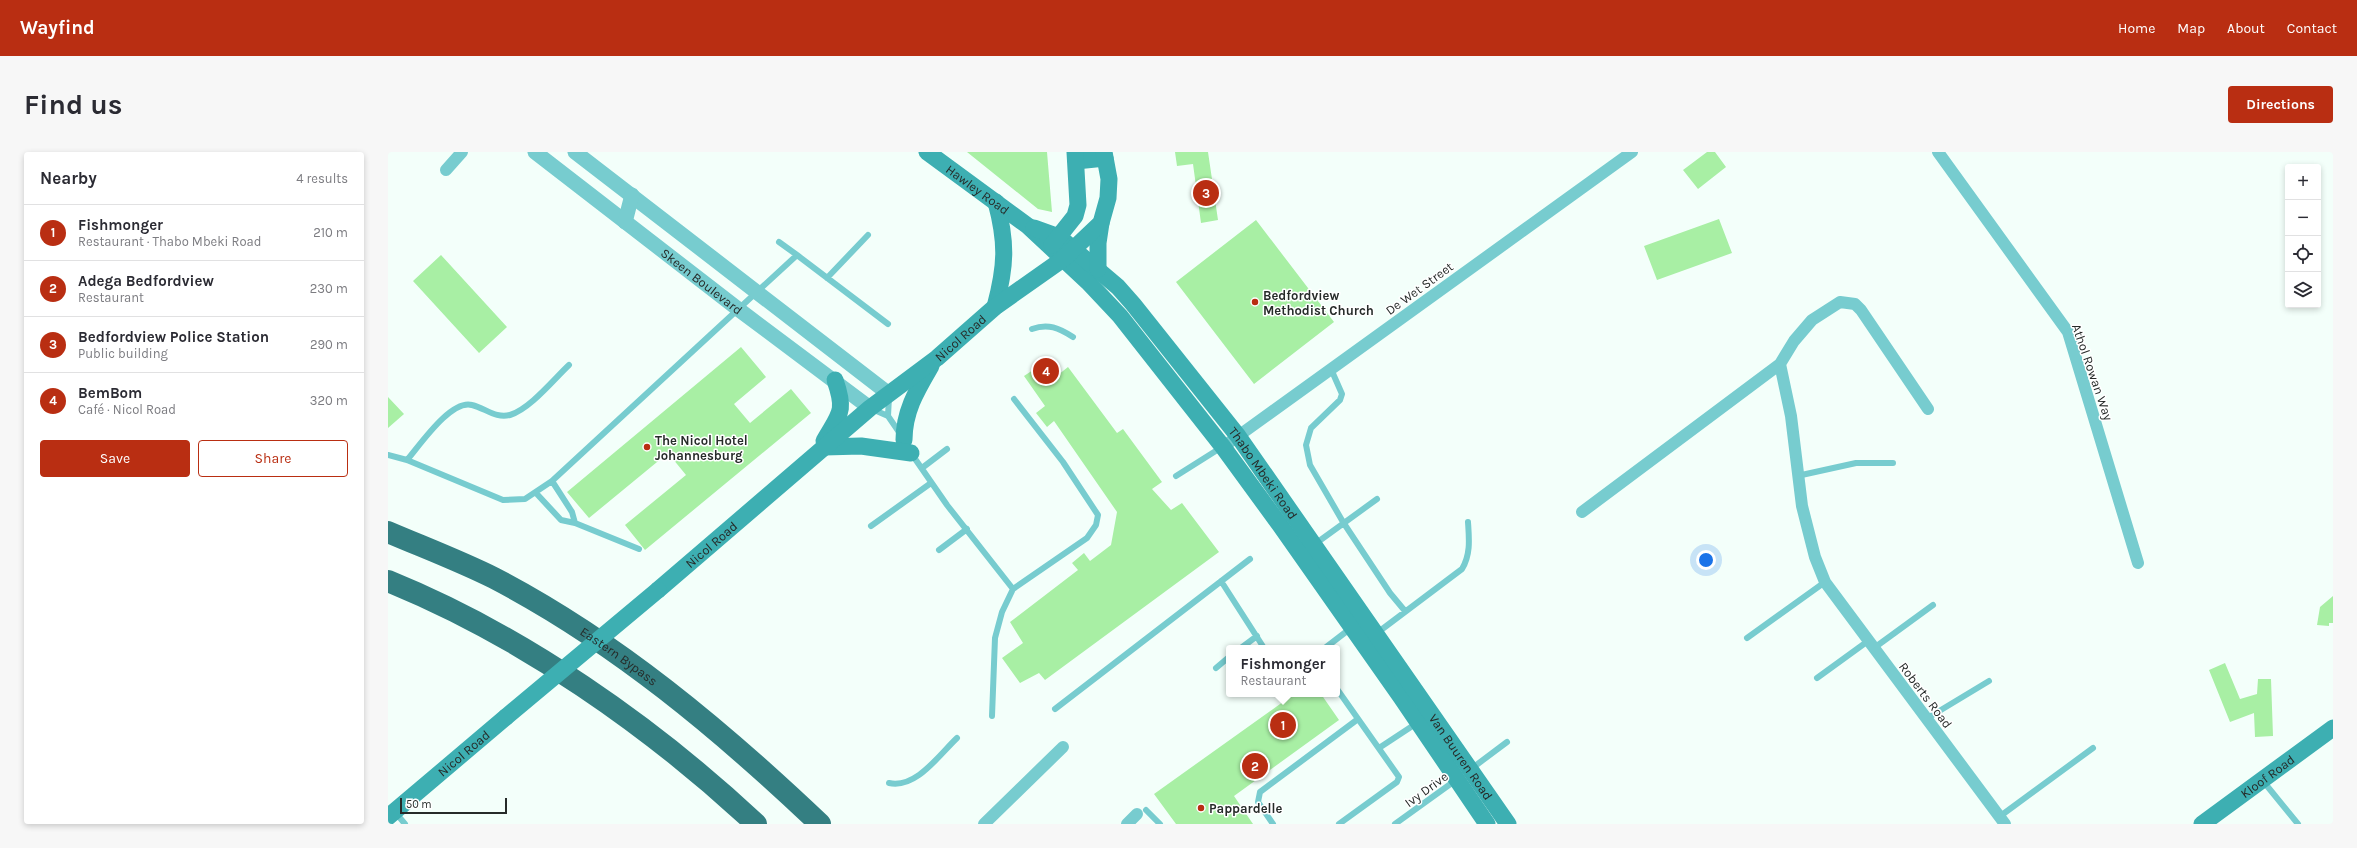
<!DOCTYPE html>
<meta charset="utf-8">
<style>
body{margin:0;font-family:Karla,sans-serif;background:#f7f7f7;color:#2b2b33}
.controls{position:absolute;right:12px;top:12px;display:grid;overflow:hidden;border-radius:4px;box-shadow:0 2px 6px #0003}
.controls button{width:36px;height:36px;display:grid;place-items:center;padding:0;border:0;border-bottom:1px solid #e1e1e2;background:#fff;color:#2b2b33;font:20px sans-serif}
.scale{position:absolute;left:12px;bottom:10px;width:107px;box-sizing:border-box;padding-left:4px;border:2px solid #262b29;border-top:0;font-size:11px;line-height:14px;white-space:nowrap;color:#262b29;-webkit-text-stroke:3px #fff;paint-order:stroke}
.you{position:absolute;left:1318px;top:408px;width:14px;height:14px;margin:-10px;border:3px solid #fff;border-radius:50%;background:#1a73e8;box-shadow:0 0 0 6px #1a73e833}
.badge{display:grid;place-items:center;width:26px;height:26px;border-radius:50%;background:#b92e12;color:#fff;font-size:13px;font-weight:700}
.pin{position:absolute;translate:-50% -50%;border:2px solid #fff;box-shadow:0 1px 4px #0006}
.popup{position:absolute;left:838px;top:493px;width:114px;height:52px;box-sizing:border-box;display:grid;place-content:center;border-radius:4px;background:#fff;filter:drop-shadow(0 1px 3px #0005);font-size:13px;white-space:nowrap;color:#7c7c81}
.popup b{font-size:15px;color:#2b2b33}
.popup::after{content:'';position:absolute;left:50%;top:100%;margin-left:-8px;border:8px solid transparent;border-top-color:#fff}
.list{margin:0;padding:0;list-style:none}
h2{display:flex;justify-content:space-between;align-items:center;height:52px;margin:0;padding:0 16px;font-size:17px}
h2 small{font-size:13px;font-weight:400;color:#7c7c81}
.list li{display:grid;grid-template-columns:26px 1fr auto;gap:12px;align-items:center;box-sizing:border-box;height:56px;padding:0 16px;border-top:1px solid #e1e1e2}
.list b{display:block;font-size:15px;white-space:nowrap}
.list p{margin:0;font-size:13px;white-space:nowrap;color:#7c7c81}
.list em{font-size:13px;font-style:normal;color:#7c7c81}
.actions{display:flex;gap:8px;padding:12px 16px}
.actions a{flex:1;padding:9px 0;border:1px solid #b92e12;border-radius:4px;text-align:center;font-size:14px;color:#b92e12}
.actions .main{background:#b92e12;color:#fff}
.icon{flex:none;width:22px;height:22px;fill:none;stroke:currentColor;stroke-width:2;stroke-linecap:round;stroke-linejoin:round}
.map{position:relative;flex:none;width:1945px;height:672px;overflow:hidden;border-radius:4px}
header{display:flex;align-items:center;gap:24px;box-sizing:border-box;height:56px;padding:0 20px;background:#b92e12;color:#fff}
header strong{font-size:19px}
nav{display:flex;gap:22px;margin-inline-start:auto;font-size:14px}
.intro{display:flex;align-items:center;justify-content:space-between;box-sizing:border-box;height:96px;padding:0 24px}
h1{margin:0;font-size:28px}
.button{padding:10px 18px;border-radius:4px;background:#b92e12;color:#fff;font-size:14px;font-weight:700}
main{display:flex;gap:24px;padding:0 24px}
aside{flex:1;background:#fff;border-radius:4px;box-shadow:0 2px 6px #0003}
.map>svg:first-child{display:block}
.building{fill:#a8efa4}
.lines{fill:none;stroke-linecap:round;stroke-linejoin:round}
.service{stroke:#77cccf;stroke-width:6}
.minor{stroke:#77cccf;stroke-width:12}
.tertiary{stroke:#77cccf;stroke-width:15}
.secondary{stroke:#3dafb2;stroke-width:17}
.motorway{stroke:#347f82;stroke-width:22}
.secondary-bridge{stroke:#3dafb2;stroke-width:17}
.poi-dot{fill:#b92e12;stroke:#fff;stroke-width:1.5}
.labels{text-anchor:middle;stroke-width:3;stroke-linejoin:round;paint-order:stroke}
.street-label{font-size:13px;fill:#262b29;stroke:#fff}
.poi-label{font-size:13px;font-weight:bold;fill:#262b29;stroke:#fff;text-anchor:start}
</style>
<header>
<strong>Wayfind</strong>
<nav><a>Home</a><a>Map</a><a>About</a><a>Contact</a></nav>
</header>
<div class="intro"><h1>Find us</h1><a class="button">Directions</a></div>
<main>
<aside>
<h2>Nearby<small>4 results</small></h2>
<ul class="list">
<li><span class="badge">1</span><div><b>Fishmonger</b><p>Restaurant · Thabo Mbeki Road</p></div><em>210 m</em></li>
<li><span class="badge">2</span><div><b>Adega Bedfordview</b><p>Restaurant</p></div><em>230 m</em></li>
<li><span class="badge">3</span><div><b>Bedfordview Police Station</b><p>Public building</p></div><em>290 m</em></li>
<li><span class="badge">4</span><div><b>BemBom</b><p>Café · Nicol Road</p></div><em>320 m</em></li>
</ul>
<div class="actions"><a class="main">Save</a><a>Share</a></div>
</aside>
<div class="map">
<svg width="1945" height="672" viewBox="0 0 1945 672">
<rect width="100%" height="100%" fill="#f3fffa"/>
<path class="building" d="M579,0h80l5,60 -14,-3z
M787,0h33l10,68 -17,3 -8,-59 -16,2z
M1319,0h8l11,15 -28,22 -15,-19z
M1331,67l13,34 -75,27 -13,-34z
M868,68l78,102 -80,62 -78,-102z
M53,103l66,72 -28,26 -66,-72z
M353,195l25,30 -32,27 16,19 41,-34 20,24 -166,137 -20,-25 61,-50 -18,-22 -79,65 -22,-26z
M660,208l10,15 10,-8 49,66 6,-4 39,53 -10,7 19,21 11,-7 37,49 -174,128 -6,-7 -19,10 -18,-25 21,-15 -13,-21 68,-52 -6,-7 12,-10 6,8 21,-16 6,-33 -63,-91 -7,6 -11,-14 9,-7 -21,-30z
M0,245l16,17 -16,14z
M1945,444v27h-4v3l-12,-1 3,-18z
M1837,511l15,36 17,-5 1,-15h13l2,57 -18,1 -1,-24 -24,9 -21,-52z
M906,542h27l18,26 -105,76 19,28h-77l-22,-30z"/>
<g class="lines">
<path class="service" d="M391,90l18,13
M439,126l41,-43
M644,177c16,-6 27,-1 41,8
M943,217l11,25 -2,6 -29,28 -5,17 4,20 33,57 47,71 15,18
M484,257l16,7 13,19
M500,264l1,-19
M523,301l36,52 66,84 74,-51 9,-13 2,-10 -35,-53 -49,-63
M0,303l19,5 96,40 22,-1 27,-18 245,-226 91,69
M19,308c13,-15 44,-61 65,-55 13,3 24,14 38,10 20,-6 44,-36 59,-50
M534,316l25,-19
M788,324l46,-29
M1409,324l59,-13h37
M164,329l20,31 3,11
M148,341l25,27 14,3 64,26
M483,374l60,-43
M927,392l62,-45
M551,398l28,-21
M833,429l43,67
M989,481l85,-64c9,-15 7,-31 6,-47
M1359,486l78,-56
M853,496l16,-12
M937,496l26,-20
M1486,496l59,-43
M828,516l13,-11
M1429,526l51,-37
M949,537l62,88 -2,5 -58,42
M667,557l195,-150
M604,564l3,-78 7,-26 11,-23
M1538,567l63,-38
M991,596l38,-25
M1083,617l36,-27
M1875,629l35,43
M501,631c27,6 50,-28 68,-45
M758,658l14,14
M7,660l10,12
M1611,665l94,-69
M885,672l-15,-22 2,-10 98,-73
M1007,672l61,-44"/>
<path class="minor" d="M1550,0l130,180 70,231
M58,18l16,-18
M1392,212l11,52 11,90 13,51 10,25 180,242
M835,295l409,-295
M1194,360l198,-148 14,-23 18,-21 28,-18 15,2 6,6 67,99
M596,672l79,-77
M739,672l10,-10"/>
<g class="tertiary">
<path id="s1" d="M147,0l203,157 132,99"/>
<path d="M187,0l314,242"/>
<path d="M237,70l7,-27"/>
</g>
<g class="secondary">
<path id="s2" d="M539,0l101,74 60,56 32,34 103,131 57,78 121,172 86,127"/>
<path d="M688,9l29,-3"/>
<path id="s3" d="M646,76l25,9 59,50 15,17 105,132 270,388"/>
<path d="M664,93l23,-29 3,-11 -3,-53"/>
<path d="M710,117v-26l3,-20"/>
<path d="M607,155c11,-41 12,-64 1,-105"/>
<path d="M516,288c0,-29 13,-50 27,-74"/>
<path d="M436,289c16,-28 22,-29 11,-61"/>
<path d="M436,295l37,-1 50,7"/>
<path id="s4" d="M270,438l212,-182 67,-50 58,-51 68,-48 38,-36 7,-25 1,-19 -5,-27"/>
<path id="s5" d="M0,665l118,-100"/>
<path id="s6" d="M1814,672l131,-96"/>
</g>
<g class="motorway">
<path id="s7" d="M0,380c35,15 72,29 106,46 121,63 227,152 326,246"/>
<path d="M0,429c133,54 263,145 368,243"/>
</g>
<path class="secondary-bridge" d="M118,565l152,-127"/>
</g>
<g class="poi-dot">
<circle cx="867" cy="150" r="4"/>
<circle cx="259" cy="295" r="4"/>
<circle cx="813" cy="656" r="4"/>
</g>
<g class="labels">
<g class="street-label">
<text dy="5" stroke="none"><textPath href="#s2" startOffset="63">Hawley Road</textPath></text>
<text dy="5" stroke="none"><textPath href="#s1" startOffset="211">Skeen Boulevard</textPath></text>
<text transform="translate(1031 136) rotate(-36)" y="5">De Wet Street</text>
<text dy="5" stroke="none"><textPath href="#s4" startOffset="394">Nicol Road</textPath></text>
<text transform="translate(1705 220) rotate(71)" y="5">Athol Rowan Way</text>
<text dy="5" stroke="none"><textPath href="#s3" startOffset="340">Thabo Mbeki Road</textPath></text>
<text dy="5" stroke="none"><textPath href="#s4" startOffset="70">Nicol Road</textPath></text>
<text dy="5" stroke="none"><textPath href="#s7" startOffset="263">Eastern Bypass</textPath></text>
<text transform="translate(1538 543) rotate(53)" y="5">Roberts Road</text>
<text dy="5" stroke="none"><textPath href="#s5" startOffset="99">Nicol Road</textPath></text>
<text dy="5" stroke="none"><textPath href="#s3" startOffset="686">Van Buuren Road</textPath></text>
<text dy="5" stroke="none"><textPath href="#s6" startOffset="81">Kloof Road</textPath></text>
<text transform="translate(1038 637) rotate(-36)" y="5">Ivy Drive</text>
</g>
<g class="poi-label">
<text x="875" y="148">Bedfordview<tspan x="875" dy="15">Methodist Church</tspan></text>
<text x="267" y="293">The Nicol Hotel<tspan x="267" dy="15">Johannesburg</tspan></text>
<text x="821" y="661">Pappardelle</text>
</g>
</g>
</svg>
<div class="controls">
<button>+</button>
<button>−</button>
<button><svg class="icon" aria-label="locate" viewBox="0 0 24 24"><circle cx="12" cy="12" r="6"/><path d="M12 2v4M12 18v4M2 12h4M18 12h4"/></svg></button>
<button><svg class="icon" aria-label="layers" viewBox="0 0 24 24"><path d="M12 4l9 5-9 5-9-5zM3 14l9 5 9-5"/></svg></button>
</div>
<div class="scale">50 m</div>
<div class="you"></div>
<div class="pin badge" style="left:895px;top:573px">1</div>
<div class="popup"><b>Fishmonger</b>Restaurant</div>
<div class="pin badge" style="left:867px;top:614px">2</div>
<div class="pin badge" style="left:818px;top:41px">3</div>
<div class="pin badge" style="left:658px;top:219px">4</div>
</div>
</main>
